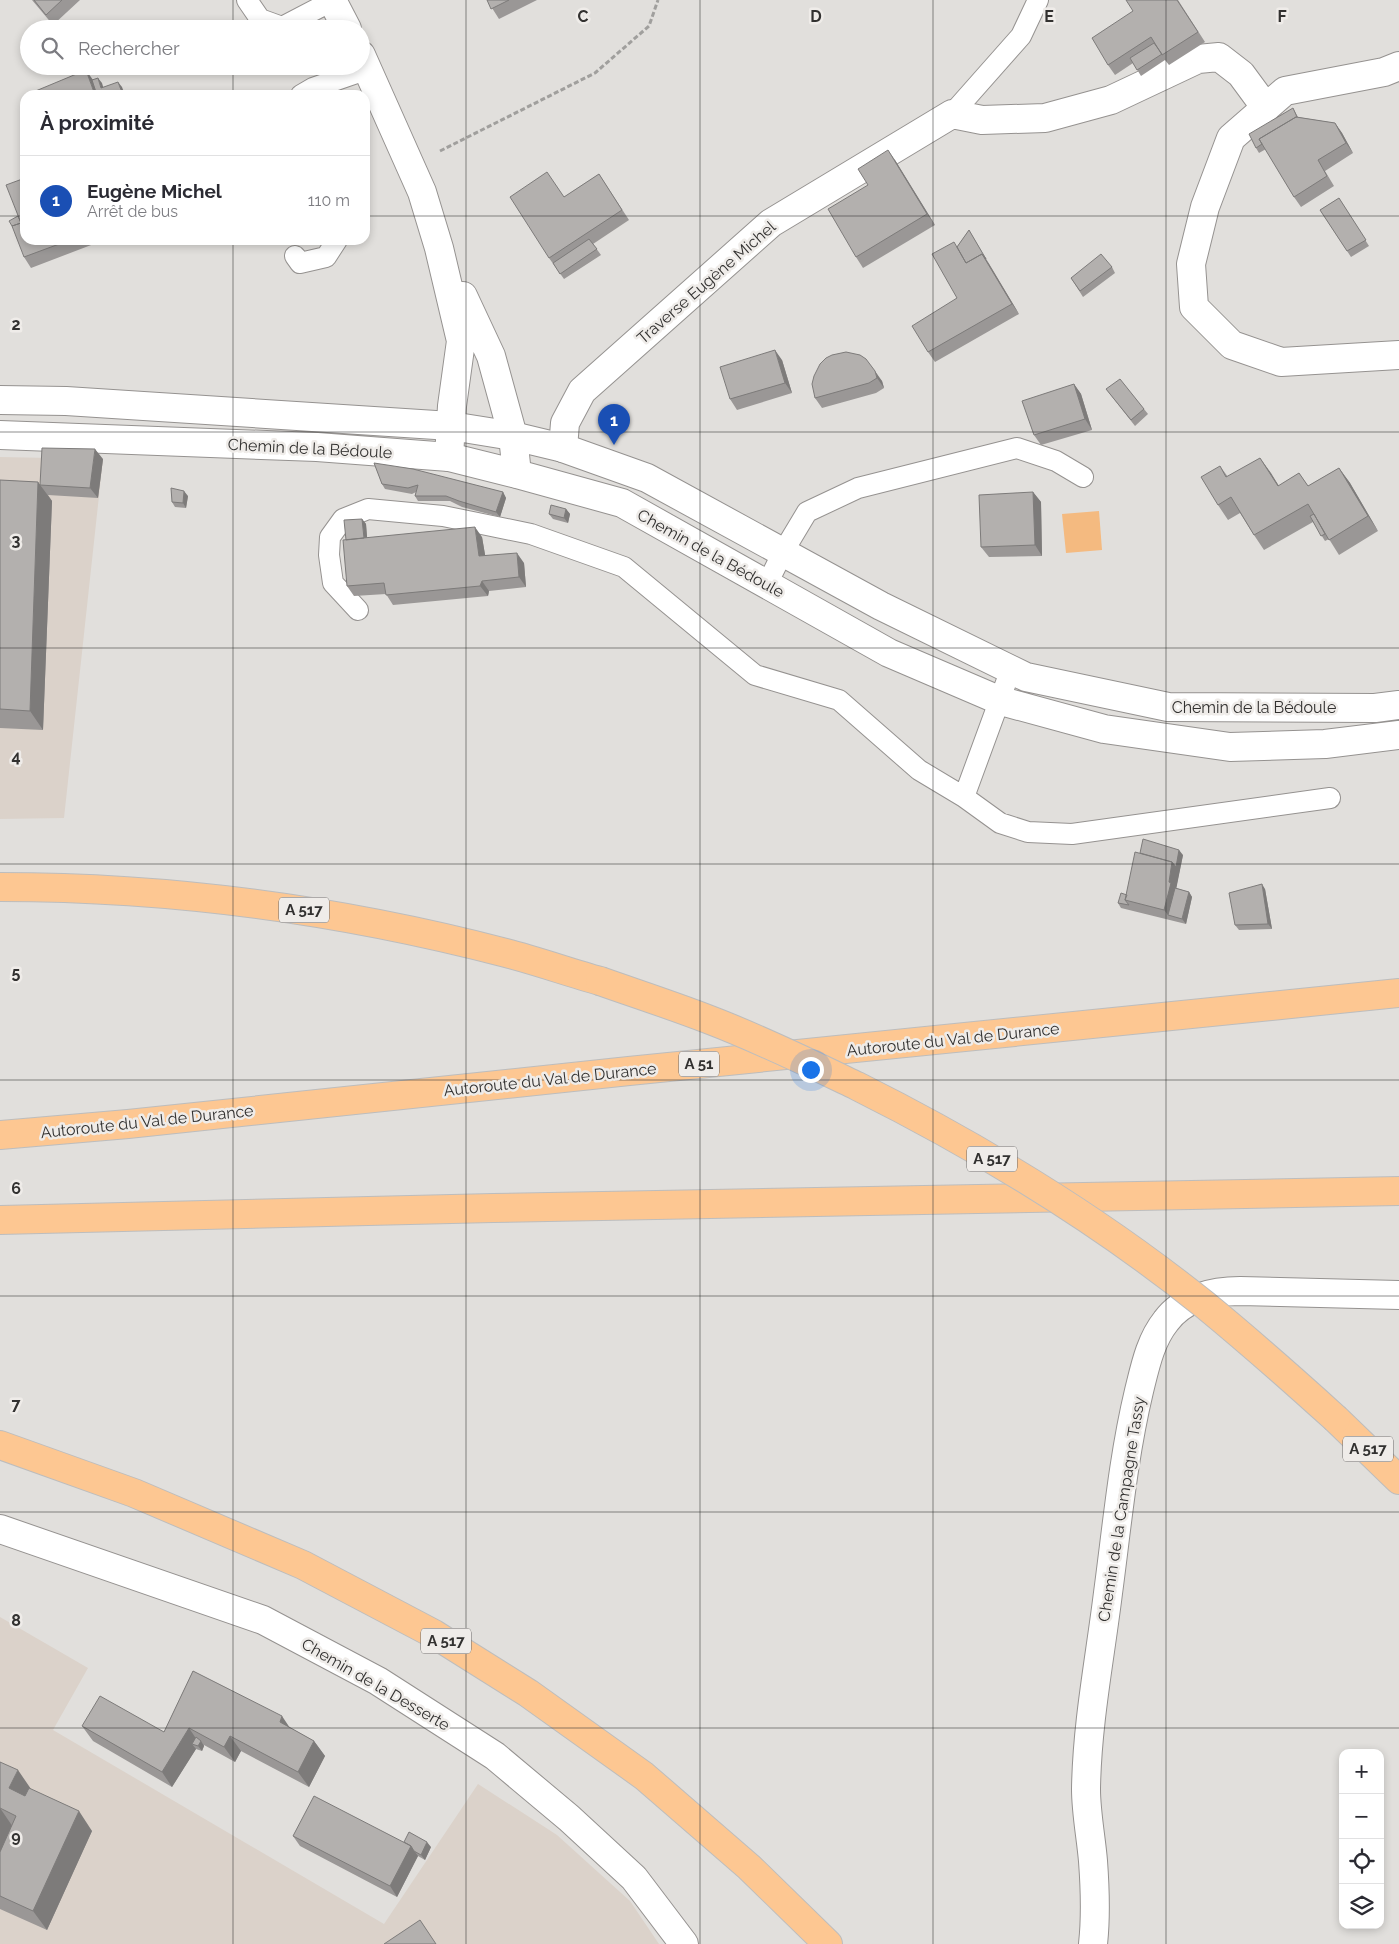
<!DOCTYPE html>
<html lang="fr">
<meta charset="utf-8">
<style>
body{margin:0;font-family:Raleway,sans-serif;background:#f7f7f7;color:#2b2b33}
.controls{position:absolute;right:15px;bottom:15px;display:grid;overflow:hidden;border-radius:10px;box-shadow:0 2px 8px #0003}
.controls button{width:45px;height:45px;display:grid;place-items:center;padding:0;border:0;border-bottom:1px solid #e1e1e2;background:#fff;color:#2b2b33;font:25px sans-serif}
.you{position:absolute;left:810px;top:1069px;width:18px;height:18px;margin:-12px;border:4px solid #fff;border-radius:50%;background:#1a73e8;box-shadow:0 0 0 8px #1a73e833}
.badge{display:grid;place-items:center;width:32px;height:32px;border-radius:50%;background:#b45309;color:#fff;font-size:16px;font-weight:700}
.pin{position:absolute;translate:-50% -41px;filter:drop-shadow(0 1px 2px #0008)}
.pin::after{content:'';position:absolute;top:26px;width:18px;height:15px;background:inherit;clip-path:polygon(0 0,100% 0,50% 100%)}
.list{margin:0;padding:0;list-style:none}
h2{display:flex;justify-content:space-between;align-items:center;height:65px;margin:0;padding:0 20px;font-size:21px}
h2 small{font-size:16px;font-weight:400;color:#7c7c81}
.list li{display:grid;grid-template-columns:32px 1fr auto;gap:15px;align-items:center;box-sizing:border-box;height:90px;padding:0 20px;border-top:1px solid #e1e1e2}
.list b{display:block;font-size:19px;white-space:nowrap}
.list p{margin:0;font-size:16px;white-space:nowrap;color:#7c7c81}
.list em{font-size:16px;font-style:normal;color:#7c7c81}
.icon{flex:none;width:28px;height:28px;fill:none;stroke:currentColor;stroke-width:2;stroke-linecap:round;stroke-linejoin:round}
.map{position:relative;flex:none;width:1399px;height:1944px;overflow:hidden}
.search{position:absolute;background:#fff;box-shadow:0 2px 8px #0003;left:20px;top:20px;width:350px;height:55px;display:flex;align-items:center;gap:12px;box-sizing:border-box;padding:0 18px;border-radius:28px;color:#7c7c81;font-size:19px}
.panel{position:absolute;background:#fff;box-shadow:0 2px 8px #0003;left:20px;top:90px;width:350px;height:155px;border-radius:15px}
.map>svg:first-child{display:block}
.built{fill:#dbd2ca}
.water{fill:#f4ba80}
.lines{fill:none;stroke-linecap:round;stroke-linejoin:round}
.service-casing{stroke:#959290;stroke-width:22}
.minor-casing{stroke:#959290;stroke-width:30}
.tertiary-casing{stroke:#959290;stroke-width:30}
.motorway-casing{stroke:#bdbdbd;stroke-width:30}
.path{stroke:#a09f9d;stroke-width:3;stroke-dasharray:5 2.5;stroke-linecap:butt}
.service{stroke:#fff;stroke-width:20}
.minor{stroke:#fff;stroke-width:28}
.tertiary{stroke:#fff;stroke-width:28}
.motorway{stroke:#fdc792;stroke-width:28}
.motorway-bridge-casing{stroke:#bdbdbd;stroke-width:30;stroke-linecap:butt}
.motorway-bridge{stroke:#fdc792;stroke-width:28}
.wall{fill:#9a9796}
.shaded-wall{fill:#7d7b7a}
.building{fill:#b3b0ae;stroke:#7d7b7a}
.grid{fill:none;stroke:#323130;stroke-width:1;stroke-opacity:0.55}
.labels{text-anchor:middle;stroke-width:5;stroke-linejoin:round;paint-order:stroke}
.shield{fill:#efece9;stroke:#6b6968;stroke-width:1}
.shield-label{font-size:15px;font-weight:bold;fill:#323130}
.street-label{font-size:16px;fill:#323130;stroke:#efece9}
.grid-label{font-size:16px;text-anchor:middle;font-weight:bold;fill:#323130;stroke:#efece9;stroke-width:5;stroke-linejoin:round;paint-order:stroke}
</style>
<div class="map">
<svg width="1399" height="1944" viewBox="0 0 1399 1944">
<rect width="100%" height="100%" fill="#e1dfdc"/>
<path class="built" d="M0,457l103,2 -39,359 -64,1z
M0,1617l88,51 -35,62 331,194 94,-140 79,51 73,66 29,43h-659z"/>
<path class="water" d="M1099,511l3,39 -36,3 -4,-39z"/>
<g class="lines">
<g class="service-casing">
<path id="service" d="M247,0l13,19 22,8 50,-26
M301,95l12,-7 55,-19
M952,114l69,-78 17,-36
M295,256l5,7 26,-6 11,-17
M767,584l16,-32 24,-40 51,-24 159,-40 39,13 27,16
M358,610l-25,-27 -4,-28 1,-18 13,-18 25,-10 75,7 88,18 93,33 131,108 84,25 80,70 45,27 36,26 28,9 44,2 258,-36
M964,797l47,-128"/>
</g>
<g class="minor-casing">
<path id="minor" d="M332,0l15,29
M361,55l61,137 17,56 22,93 -9,65 -3,51
M1399,66l-15,6 -99,19 -54,47 -26,69 -14,57 3,43 38,38 49,17 118,-7
M463,296l28,60 22,80 4,38
M563,448l2,-25 17,-32 189,-168 181,-109 30,6 63,-2 66,-18 87,-41 21,-2 22,17 25,34
M0,1529l263,91 115,61 117,75 74,62 65,60 50,66
M1093,1944c3,-27 2,-56 0,-83 -2,-24 -7,-48 -7,-72 1,-66 14,-131 22,-196 9,-67 15,-135 31,-202 6,-24 11,-50 27,-70 17,-23 47,-30 74,-30l159,4"/>
</g>
<g class="tertiary-casing">
<path id="tertiary" d="M0,400l66,1 385,25 62,10 50,12 84,30 234,128 145,71 142,30 207,1 24,-3
M0,435l317,12 132,10 68,17 105,29 267,150 112,48 103,28 126,18 95,-3 74,-9"/>
</g>
<g class="motorway-casing">
<path id="motorway" d="M0,887c170,0 341,23 506,66 31,8 62,19 94,28
M0,1135l128,-11 501,-53 770,-78
M0,1220l493,-12 906,-17
M1336,1419l63,61
M0,1445l134,48 169,72 131,69 94,59 116,83 105,91 79,77"/>
</g>
<path class="path" d="M440,151l155,-78 54,-47 9,-26"/>
<use href="#service" class="service"/>
<use href="#minor" class="minor"/>
<use href="#tertiary" class="tertiary"/>
<use href="#motorway" class="motorway"/>
<g class="motorway-bridge-casing">
<path id="motorway-bridge" d="M600,981c37,13 74,25 110,39 50,19 99,43 147,66 122,61 241,133 348,219 45,37 88,75 131,114"/>
</g>
<use href="#motorway-bridge" class="motorway-bridge"/>
</g>
<path class="wall" d="M32,0h48l-27,25z
M487,0h50l-38,19z
M1178,0l27,42 -36,23 -4,-5 -24,16 -8,-13 -18,12 -7,-10z
M1293,108l5,9 37,6 7,10 11,20 -28,18 9,15 -33,21 -7,-10 -28,-48 -7,4 -3,-5z
M895,160l40,65 -72,43 -7,-11 12,-72z
M599,174l30,46 -36,24 8,11 -37,24 -15,-21 15,-61z
M1339,198l30,48 -18,11 -31,-47z
M18,216l7,24h73l1,2 -68,26 -7,-11z
M969,230l50,84 -84,48 -7,-10 29,-54v-51z
M1112,267l3,6 -32,24 -12,-19z
M846,352l36,29 2,7 -8,5 -54,15 -7,-10z
M782,360l10,33 -55,17 -7,-11z
M1074,384l7,10 11,36 -51,15 -7,-10z
M1106,389l38,20 4,5 -13,12z
M1260,458l19,28 20,-13 9,13 31,-18 11,15 28,48 -39,24 -10,-16 -4,2 -12,-19 -49,28 -10,-15 -14,-22 -12,7 -10,-15 2,-39 8,11z
M103,459l-5,39 -50,-3 4,6 -9,229 -43,-2v-248l38,2 2,3z
M374,463l129,29 3,6 -6,19 -38,-10 -12,-6h-32l-3,-5 1,-4 -4,2 -27,-5 -3,-5z
M1033,492l8,10 1,54 -53,1 -8,-10z
M188,496l-2,12 -11,-1 -3,-5z
M566,509l4,5 -2,9 -15,-4 -4,-5z
M362,519l4,5 1,14 115,-1 3,18 39,8 2,24 -37,4 -1,5 -95,9 -7,-11 -32,2 -7,-10z
M1140,853l43,2 -7,33 13,4 3,5 -6,27 -65,-16 -3,-5 9,-8z
M1265,889l7,40 -33,1 -4,-5z
M193,1671l96,56 25,14 11,15 -16,31 -68,-36 -6,11 -31,-17v1l-2,5 -6,-2 -24,38 -79,-46 -11,-15 82,6z
M0,1762l31,27 61,42 -45,99 -47,-21z
M293,1836l111,6 27,5 -6,13 -7,-4 -21,41 -97,-51z"/>
<path class="shaded-wall" d="M86,70l7,10 6,15h-4z
M98,78l4,5 3,10 -4,-5z
M118,82l4,5 3,8h-2z
M1335,123l7,10 11,20 -7,-10z
M888,150l7,10 40,65 -8,-11z
M982,254l7,10 30,50 -7,-10z
M775,350l7,10 10,33 -7,-10z
M875,371l7,10 2,7 -7,-10z
M1074,384l7,10 11,36 -7,-11z
M95,449l8,10 -5,39 -8,-10z
M1260,458l11,15 17,28 -10,-15z
M1339,468l11,15 28,48 -10,-15z
M38,482l14,19 -9,229 -13,-19z
M184,491l4,5 -2,12 -3,-5z
M503,492l3,6 -6,19 -4,-5z
M1033,492l8,10 1,54 -7,-11z
M566,509l4,5 -2,9 -4,-5z
M362,519l4,5 2,25 -3,-6z
M475,527l7,10 5,29 -8,-10z
M517,553l7,10 2,24 -7,-10z
M482,581l7,10 -1,5 -8,-10z
M1179,850l4,5 -7,35 -8,25 -4,-5 5,-28 3,-20z
M1262,884l3,5 7,40 -4,-5z
M1189,892l3,5 -6,27 -4,-5z
M282,1716l10,15 -12,-9z
M189,1728l10,15 -7,1 4,5 -24,38 -10,-15z
M230,1736l11,15 -6,11 -11,-15z
M201,1741l3,5 -2,5 -4,-5z
M314,1741l11,15 -16,31 -11,-15z
M18,1770l13,19 -9,18 -13,-19z
M0,1808l13,19 -13,30z
M79,1811l13,20 -45,99 -14,-19z
M427,1842l4,5 -6,13 -4,-5z
M411,1846l7,10 -21,41 -7,-11z"/>
<path class="building" d="M34,0h28l-16,15z
M487,0h22l-18,9z
M1126,0h51l21,32 -36,23 -11,-18 -43,28 -16,-27 41,-27z
M1154,43l8,11 -25,16 -7,-12z
M86,70l9,25h-69z
M98,78l3,10 17,-6 5,13h-10l-2,-3 -8,3h-6l-5,-15z
M111,92l1,3h-9z
M1293,108l4,9h-1l-37,22 3,5 -6,4 -7,-14z
M1296,117l39,6 11,20 -28,17 9,16 -33,21 -35,-58z
M25,150v7l-1,1 -3,-6z
M888,150l39,64 -71,43 -28,-48 40,-24 -10,-16z
M25,157v8l-3,-7z
M547,172l17,25 35,-23 23,36 -73,48 -39,-61z
M25,178v62h45l-46,17 -12,-31 9,-3 -15,-38z
M1339,198l27,42 -19,11 -27,-41z
M18,216l3,7 -9,3 -3,-5z
M969,230l17,29 -4,-5 -16,9 -9,-16z
M589,239l8,10 -37,25 -7,-11z
M954,242l12,21 16,-9 30,50 -84,48 -16,-26 45,-28 -25,-44z
M1101,254l11,13 -32,24 -9,-13z
M775,350l10,33 -55,16 -10,-32z
M846,352l14,3 6,4 9,12 2,7 -8,5 -54,15 -3,-14 2,-8 6,-12 6,-6 6,-3z
M1120,379l24,30 -13,11 -25,-31z
M1074,384l11,35 -51,16 -12,-34z
M42,448l53,1 -5,39 -50,-3z
M1260,458l18,28 21,-13 9,13 31,-18 29,48 -39,24 -21,-36 -54,31 -23,-38 -13,8 -17,-28 19,-11 6,11z
M374,463l39,6 90,23 -7,20 -37,-11 -13,-5h-31l3,-11 -10,3 -26,-4z
M0,480l38,2 -8,229 -30,-2z
M171,488l13,3 -1,12 -11,-1z
M1033,492l2,53 -54,2 -2,-52z
M551,505l15,4 -2,9 -15,-4z
M1314,514l11,20 -4,2 -11,-20z
M362,519l2,19 -18,2 -2,-20z
M475,527l4,29 38,-3 2,24 -37,4 -2,5 -94,9 -2,-12 -37,3 -4,-46z
M1143,839l36,11 -3,17 -4,-5 -32,-9z
M1135,852l37,10 -3,20 2,1 -7,27 -39,-10z
M1262,884l6,40 -33,1 -6,-32z
M1175,888l14,4 -7,27 -14,-4z
M1121,893l6,2 -2,5 4,5 -11,-2z
M193,1671l89,45 -2,6 34,19 -16,31 -68,-36 -6,11 -35,-19 -27,44 -80,-46 18,-30 64,36z
M196,1737l5,4 -3,5 -6,-2z
M0,1762l18,8 -9,18 16,8 4,-8 50,23 -46,100 -33,-15v-44l16,-36 -16,-8z
M314,1796l97,50 -21,40 -97,-50z
M409,1832l18,10 -6,13 -7,-4 -3,-5 -7,-4z
M420,1920l16,24h-52z"/>
<path class="grid" d="M233,0v29M466,0v1944M700,0v1944M933,0v1944M1166,0v1944M233,66v29M0,216h25M365,216h1034M233,240v1704M0,432h1399M0,648h1399M0,864h1399M0,1080h1399M0,1296h1399M0,1512h1399M0,1728h1399"/>
<g class="labels">
<g class="shield">
<rect x="279" y="897.5" width="50" height="25" rx="4"/>
<rect x="679" y="1051.5" width="40" height="25" rx="4"/>
<rect x="967" y="1146.5" width="50" height="25" rx="4"/>
<rect x="1343" y="1436.5" width="50" height="25" rx="4"/>
<rect x="421" y="1628.5" width="50" height="25" rx="4"/>
</g>
<g class="shield-label">
<text x="304" y="915">A 517</text>
<text x="699" y="1069">A 51</text>
<text x="992" y="1164">A 517</text>
<text x="1368" y="1454">A 517</text>
<text x="446" y="1646">A 517</text>
</g>
<g class="street-label">
<text transform="translate(706 282) rotate(-41)" y="6">Traverse Eugène Michel</text>
<text transform="translate(310 448) rotate(3)" y="6">Chemin de la Bédoule</text>
<text transform="translate(711 553) rotate(29)" y="6">Chemin de la Bédoule</text>
<text x="1254" y="713">Chemin de la Bédoule</text>
<text transform="translate(953 1039) rotate(-6)" y="6">Autoroute du Val de Durance</text>
<text transform="translate(550 1079) rotate(-6)" y="6">Autoroute du Val de Durance</text>
<text transform="translate(147 1121) rotate(-6)" y="6">Autoroute du Val de Durance</text>
<text transform="translate(1121 1509) rotate(-81)" y="6">Chemin de la Campagne Tassy</text>
<text transform="translate(376 1684) rotate(30)" y="6">Chemin de la Desserte</text>
</g>
</g>
<g class="grid-label">
<text x="583" y="22">C</text>
<text x="816" y="22">D</text>
<text x="1049" y="22">E</text>
<text x="1282" y="22">F</text>
<text x="16" y="330">2</text>
<text x="16" y="546">3</text>
<text x="16" y="762">4</text>
<text x="16" y="978">5</text>
<text x="16" y="1194">6</text>
<text x="16" y="1410">7</text>
<text x="16" y="1626">8</text>
<text x="16" y="1842">9</text>
</g>
</svg>
<div class="controls">
<button>+</button>
<button>−</button>
<button><svg class="icon" aria-label="locate" viewBox="0 0 24 24"><circle cx="12" cy="12" r="6"/><path d="M12 2v4M12 18v4M2 12h4M18 12h4"/></svg></button>
<button><svg class="icon" aria-label="layers" viewBox="0 0 24 24"><path d="M12 4l9 5-9 5-9-5zM3 14l9 5 9-5"/></svg></button>
</div>
<div class="you"></div>
<div class="pin badge" style="left:614px;top:445px;background:#1a4fb4">1</div>
<div class="search"><svg class="icon" aria-label="search" viewBox="0 0 24 24"><circle cx="10" cy="10" r="6"/><path d="M15 15l6 6"/></svg>Rechercher</div>
<section class="panel">
<h2>À proximité<small></small></h2>
<ul class="list">
<li><span class="badge" style="background:#1a4fb4">1</span><div><b>Eugène Michel</b><p>Arrêt de bus</p></div><em>110 m</em></li>
</ul>
</section>
</div>
